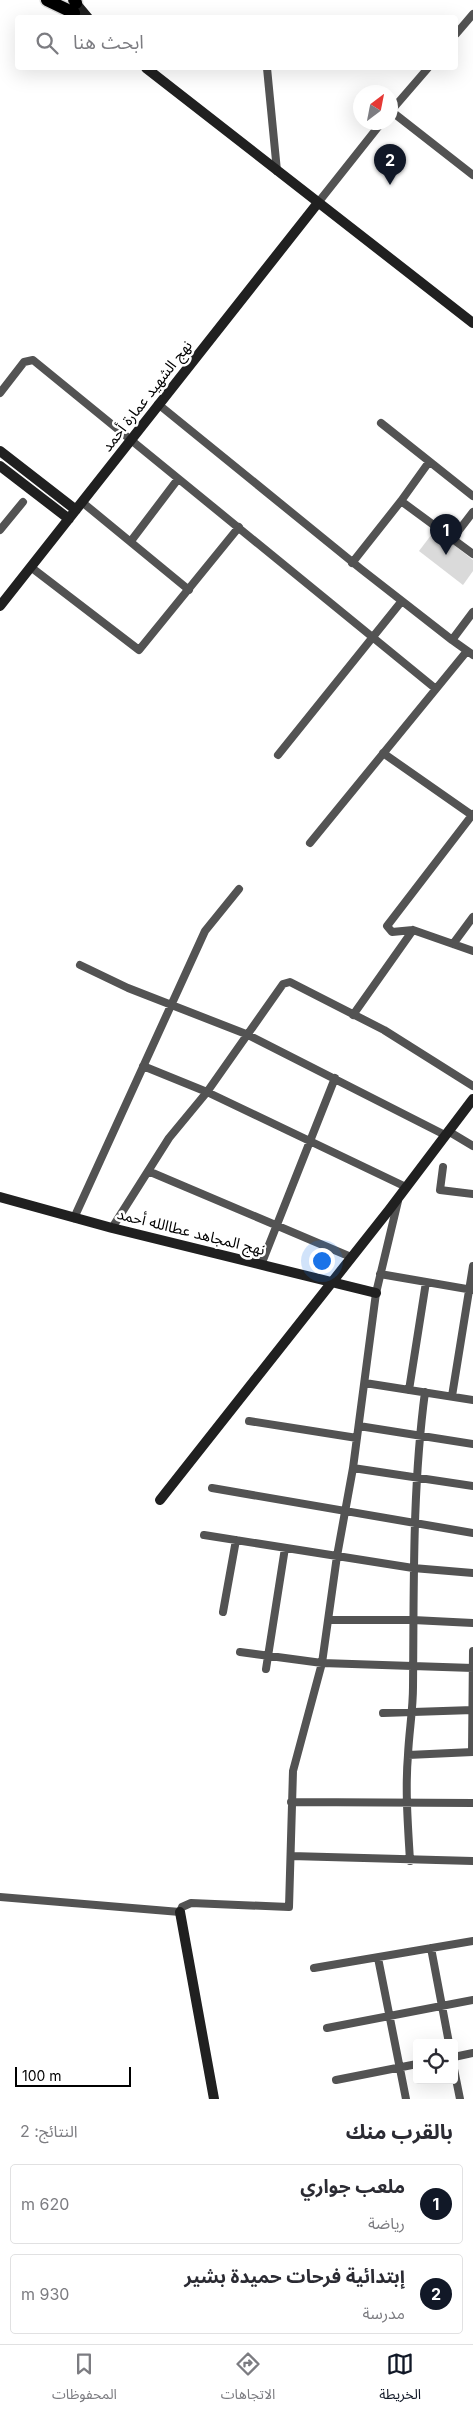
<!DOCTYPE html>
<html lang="ar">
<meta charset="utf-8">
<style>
body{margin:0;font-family:Inter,"Noto Sans Arabic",sans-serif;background:#f7f7f7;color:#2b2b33;direction:rtl}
.controls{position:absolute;right:15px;bottom:15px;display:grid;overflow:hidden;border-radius:5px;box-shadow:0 5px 20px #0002}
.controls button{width:45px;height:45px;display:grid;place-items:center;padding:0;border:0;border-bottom:1px solid #e1e1e2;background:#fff;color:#2b2b33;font:25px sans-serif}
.compass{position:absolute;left:353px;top:85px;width:45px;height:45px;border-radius:50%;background:#fff;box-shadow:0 5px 20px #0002;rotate:32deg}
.scale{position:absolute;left:15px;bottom:12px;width:116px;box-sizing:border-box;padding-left:5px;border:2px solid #000;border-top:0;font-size:14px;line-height:18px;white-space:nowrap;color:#000;-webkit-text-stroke:4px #fff;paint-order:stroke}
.you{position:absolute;left:321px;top:1260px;width:18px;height:18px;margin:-12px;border:4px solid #fff;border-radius:50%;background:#1a73e8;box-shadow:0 0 0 8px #1a73e833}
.badge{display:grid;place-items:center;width:32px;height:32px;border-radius:50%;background:#111827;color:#fff;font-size:16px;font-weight:700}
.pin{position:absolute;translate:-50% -41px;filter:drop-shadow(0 1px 2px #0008)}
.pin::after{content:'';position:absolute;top:26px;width:18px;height:15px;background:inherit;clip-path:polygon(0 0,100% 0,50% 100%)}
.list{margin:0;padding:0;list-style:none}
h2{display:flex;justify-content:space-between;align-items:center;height:65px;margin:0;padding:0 20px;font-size:21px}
h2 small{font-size:16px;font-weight:400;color:#7c7c81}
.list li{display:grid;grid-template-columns:32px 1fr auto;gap:15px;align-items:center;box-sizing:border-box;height:80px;margin:0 10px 10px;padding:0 10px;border:1px solid #e1e1e2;border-radius:5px}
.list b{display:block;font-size:19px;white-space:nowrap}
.list p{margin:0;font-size:16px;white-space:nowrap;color:#7c7c81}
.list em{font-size:16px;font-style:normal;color:#7c7c81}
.icon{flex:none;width:28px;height:28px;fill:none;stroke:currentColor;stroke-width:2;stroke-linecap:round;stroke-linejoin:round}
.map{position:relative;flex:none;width:473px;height:2099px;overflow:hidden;direction:ltr}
.search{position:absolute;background:#fff;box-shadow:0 5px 20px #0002;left:15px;right:15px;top:15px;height:55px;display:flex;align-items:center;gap:12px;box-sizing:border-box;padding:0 18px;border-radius:5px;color:#7c7c81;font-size:19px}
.sheet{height:245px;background:#fff}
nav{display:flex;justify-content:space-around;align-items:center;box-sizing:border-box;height:70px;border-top:1px solid #e1e1e2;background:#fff;font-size:14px;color:#7c7c81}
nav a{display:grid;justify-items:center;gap:2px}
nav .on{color:#111827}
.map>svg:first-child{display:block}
.green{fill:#dadada}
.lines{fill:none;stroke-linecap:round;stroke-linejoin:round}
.primary-casing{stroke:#dbdbdb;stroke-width:15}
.street{stroke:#535353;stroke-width:8}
.secondary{stroke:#202020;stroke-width:10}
.primary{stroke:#000;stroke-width:12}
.labels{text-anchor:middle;stroke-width:5;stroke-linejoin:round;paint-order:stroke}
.street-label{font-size:15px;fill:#000;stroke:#fff}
</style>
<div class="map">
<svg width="473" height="2099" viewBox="0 0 473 2099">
<rect width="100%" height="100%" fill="#fff"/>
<path class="green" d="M435,530l38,30v11l-10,14 -44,-34z"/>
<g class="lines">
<g class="primary-casing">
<path id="primary" d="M47,0l27,13
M75,0l1,3"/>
</g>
<path class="street" d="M456,34l17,-20
M267,68l10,103
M391,111l82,64
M390,112l38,-44
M317,204l65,-82
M0,393l24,-31 9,-2 403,329
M158,404l203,165 91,71
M381,423l92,73
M401,501l72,53
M82,502l107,88
M0,530l23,-28
M453,538l20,-26
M131,541l47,-62
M352,563l49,-62 28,-39
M32,568l107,82 100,-123
M473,612l-21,28 21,15
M383,753l90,63
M278,755l123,-153
M473,814l-86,112 5,6 21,-2 60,21
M310,843l157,-192
M453,944l20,-27
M80,965l48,23 118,46 199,101
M353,1015l60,-85
M143,1066l64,26 199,95
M448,1131l25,15
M443,1167l-3,23 33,4
M148,1171l203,86
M74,1218l131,-287 34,-42
M112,1228l57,-90 38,-46 76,-108 7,-2 94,48 89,56
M261,1265l74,-187
M380,1274l93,16
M365,1383l108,17
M409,1390l17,-108
M452,1396l21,-130
M249,1421l108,17
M359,1426l114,18
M353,1468l120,18
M212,1488l261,45
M204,1535l209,33 60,5
M223,1612l13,-72
M330,1620h83l60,3
M240,1652l82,11 151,5
M266,1669l19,-121
M383,1713l90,-3
M472,1752l1,-101
M408,1755l65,-3
M291,1802l182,1
M291,1856l182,5
M410,1861c-2,-35 -5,-71 -2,-106 1,-23 5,-45 5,-68 1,-98 -1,-197 12,-295
M0,1897l180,15 2,-5 9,-4 98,4 4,-136 29,-108 15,-107 16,-88 23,-175 22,-92
M431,1948l18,95
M378,1958l28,141
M314,1968l159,-27
M327,2028l146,-28
M454,2057l19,-4
M454,2069l6,30
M336,2080l81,-16"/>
<path class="secondary" d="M73,0l15,18
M146,68l327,255
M0,451l76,59
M0,466l69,53
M0,606l317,-402
M0,1197l112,31 264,65
M160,1500l229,-290 84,-111
M180,1912l34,187"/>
<use href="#primary" class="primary"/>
</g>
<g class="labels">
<g class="street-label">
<text transform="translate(147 396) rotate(-52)" y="5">نهج الشهيد عمارة أحمد</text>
<text transform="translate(191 1232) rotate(14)" y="5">نهج المجاهد عطاالله أحمد</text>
</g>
</g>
</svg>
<div class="controls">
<button><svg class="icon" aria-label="locate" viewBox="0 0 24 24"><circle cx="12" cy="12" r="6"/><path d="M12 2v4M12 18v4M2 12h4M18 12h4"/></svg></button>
</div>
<svg class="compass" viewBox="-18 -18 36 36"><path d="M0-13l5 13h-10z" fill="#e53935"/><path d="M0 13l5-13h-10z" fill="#7c7c81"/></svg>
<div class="scale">100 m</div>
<div class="you"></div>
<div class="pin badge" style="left:446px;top:555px">1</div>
<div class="pin badge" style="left:390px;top:185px">2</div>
<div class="search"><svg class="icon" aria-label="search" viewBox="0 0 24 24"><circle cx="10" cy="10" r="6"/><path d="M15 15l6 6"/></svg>ابحث هنا</div>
</div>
<section class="sheet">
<h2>بالقرب منك<small>النتائج: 2</small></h2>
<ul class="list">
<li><span class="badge">1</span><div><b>ملعب جواري</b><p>رياضة</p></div><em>620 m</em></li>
<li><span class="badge">2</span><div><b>إبتدائية فرحات حميدة بشير</b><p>مدرسة</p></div><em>930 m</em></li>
</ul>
</section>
<nav>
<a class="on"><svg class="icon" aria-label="map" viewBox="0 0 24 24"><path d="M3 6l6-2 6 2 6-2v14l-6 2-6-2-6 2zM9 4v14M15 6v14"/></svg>الخريطة</a>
<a><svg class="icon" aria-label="directions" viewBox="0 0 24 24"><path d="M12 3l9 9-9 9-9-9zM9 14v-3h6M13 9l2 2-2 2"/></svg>الاتجاهات</a>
<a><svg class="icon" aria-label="saved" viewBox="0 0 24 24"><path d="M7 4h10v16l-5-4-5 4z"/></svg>المحفوظات</a>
</nav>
